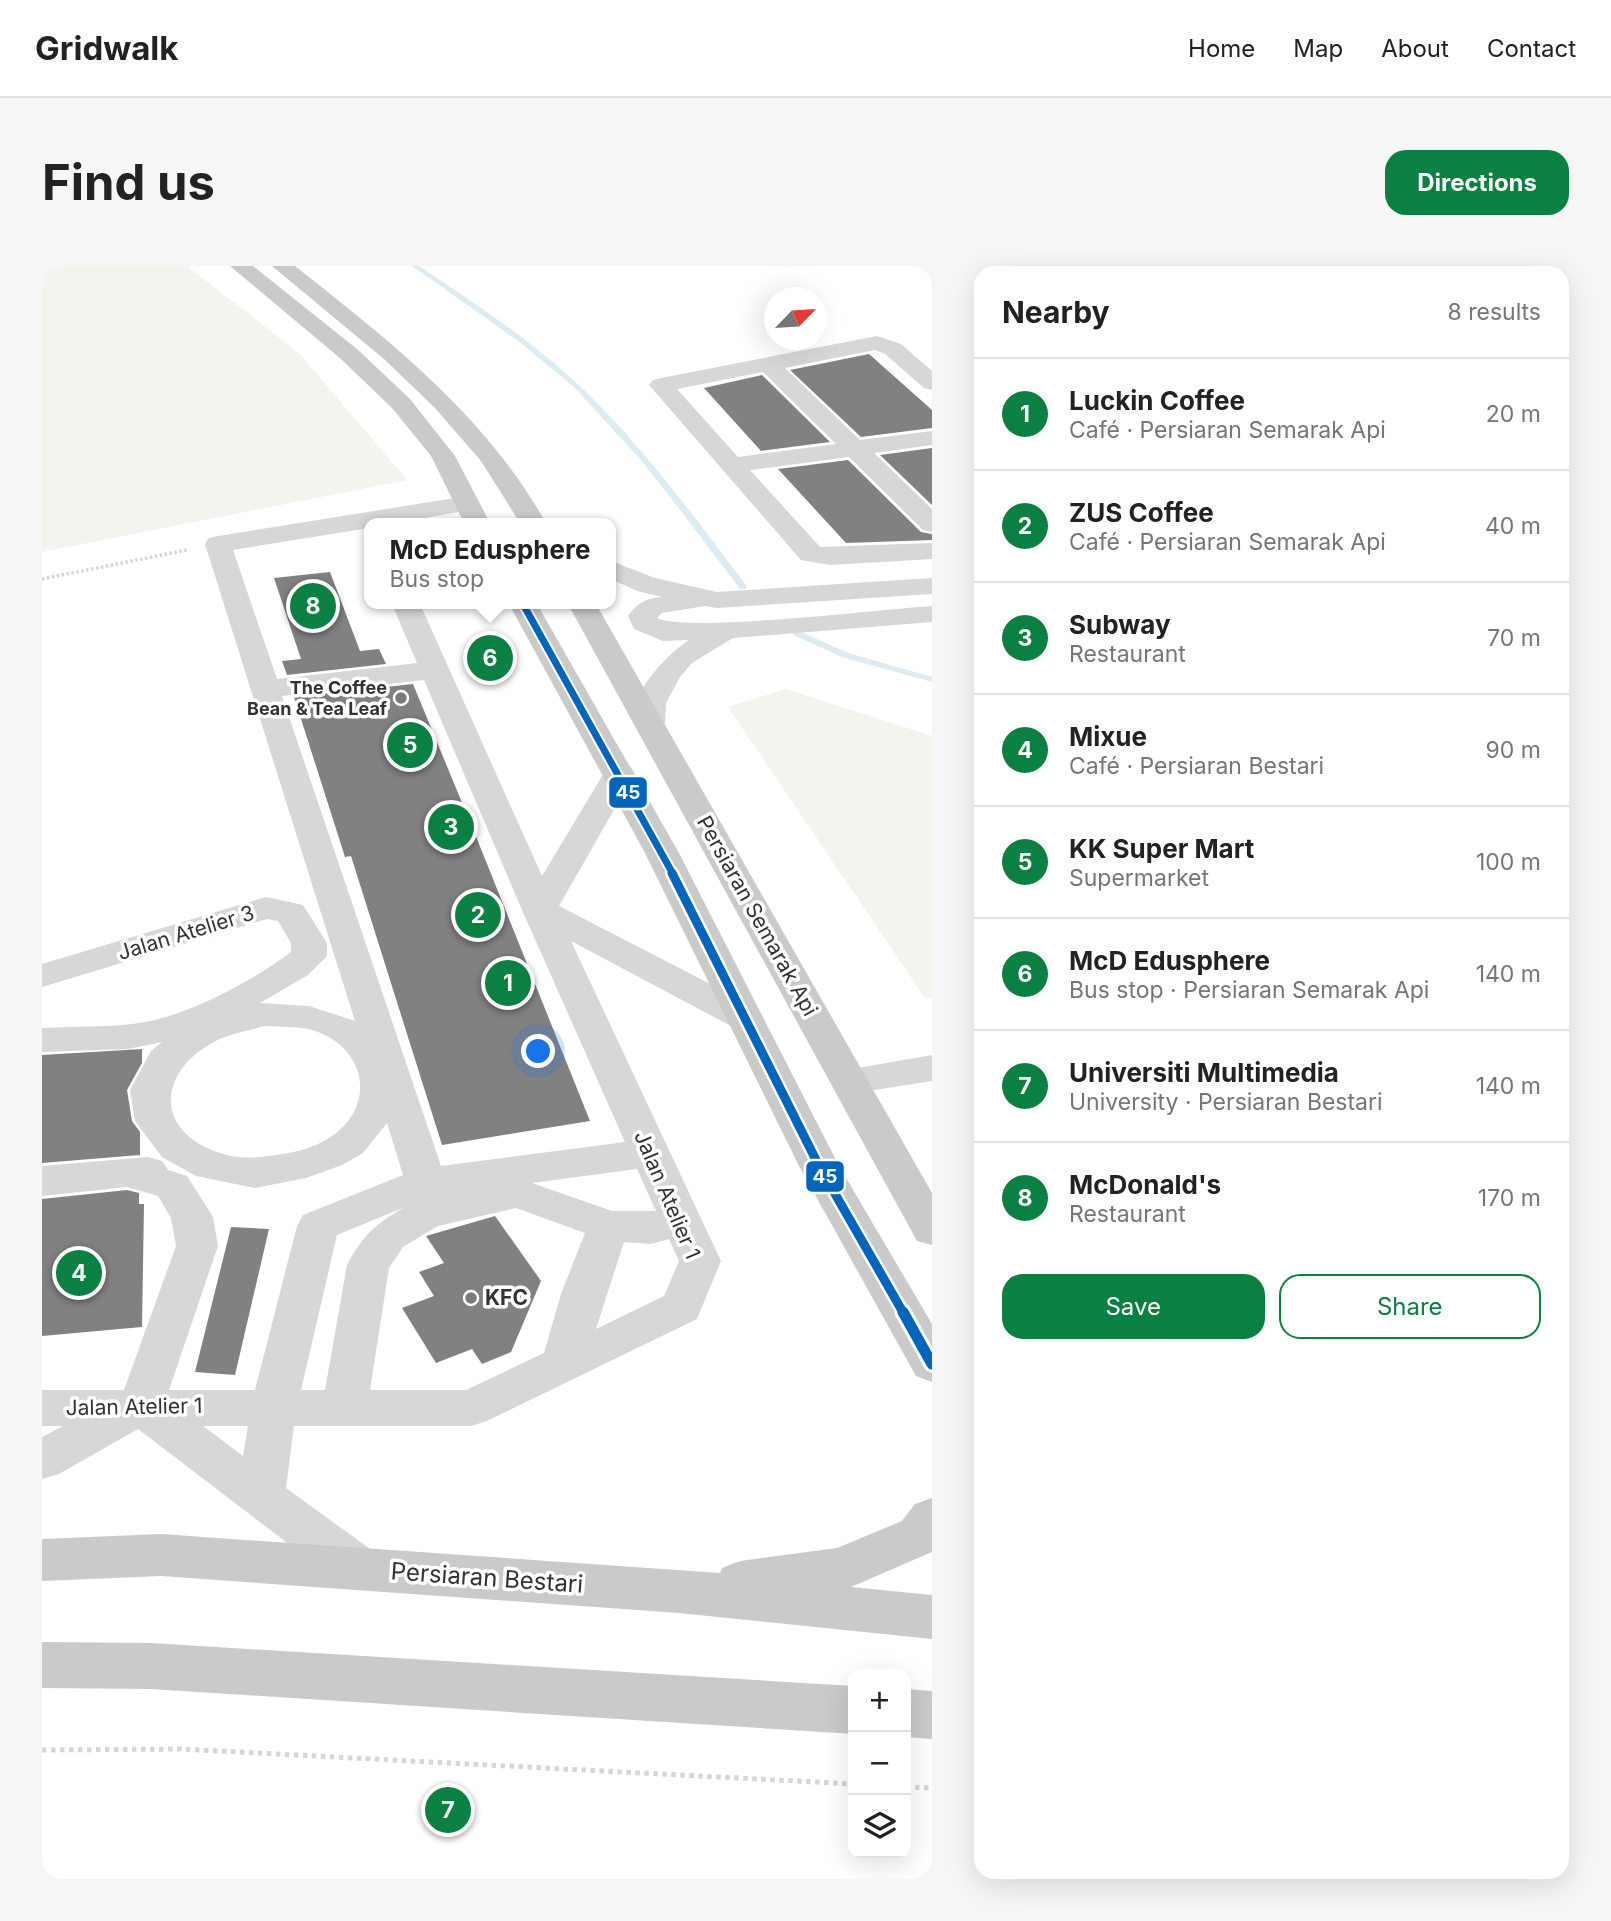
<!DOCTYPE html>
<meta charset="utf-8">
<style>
body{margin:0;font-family:Inter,sans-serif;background:#f6f6f6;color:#222}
.controls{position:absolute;right:21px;bottom:21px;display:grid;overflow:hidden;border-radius:14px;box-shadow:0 7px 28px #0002}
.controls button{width:63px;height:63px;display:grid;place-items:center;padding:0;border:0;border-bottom:2px solid #e0e0e0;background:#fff;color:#222;font:35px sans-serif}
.compass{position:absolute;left:722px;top:21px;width:63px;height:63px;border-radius:50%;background:#fff;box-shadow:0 7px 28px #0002;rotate:65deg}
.you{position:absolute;left:497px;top:786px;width:24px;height:24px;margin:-18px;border:5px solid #fff;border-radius:50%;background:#1a73e8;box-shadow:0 0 0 10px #1a73e833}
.badge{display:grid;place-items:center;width:46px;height:46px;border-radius:50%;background:#0b8043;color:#fff;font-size:23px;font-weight:700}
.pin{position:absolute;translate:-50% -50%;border:4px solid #fff;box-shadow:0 2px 7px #0006}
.popup{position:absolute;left:322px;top:252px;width:252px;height:91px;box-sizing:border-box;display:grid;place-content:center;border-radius:14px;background:#fff;filter:drop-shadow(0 2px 5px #0005);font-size:23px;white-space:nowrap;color:#767676}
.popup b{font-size:26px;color:#222}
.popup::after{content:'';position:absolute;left:50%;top:100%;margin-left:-14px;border:14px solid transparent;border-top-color:#fff}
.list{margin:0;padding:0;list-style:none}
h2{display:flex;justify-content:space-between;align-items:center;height:91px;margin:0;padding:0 28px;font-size:30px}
h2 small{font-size:23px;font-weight:400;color:#767676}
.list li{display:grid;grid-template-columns:46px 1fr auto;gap:21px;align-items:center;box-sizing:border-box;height:112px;padding:0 28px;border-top:2px solid #e0e0e0}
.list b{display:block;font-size:26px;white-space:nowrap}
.list p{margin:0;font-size:23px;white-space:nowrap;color:#767676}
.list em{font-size:23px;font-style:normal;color:#767676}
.actions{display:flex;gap:14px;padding:21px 28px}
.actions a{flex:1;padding:16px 0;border:2px solid #0b8043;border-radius:21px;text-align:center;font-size:24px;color:#0b8043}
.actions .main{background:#0b8043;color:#fff}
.icon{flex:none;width:38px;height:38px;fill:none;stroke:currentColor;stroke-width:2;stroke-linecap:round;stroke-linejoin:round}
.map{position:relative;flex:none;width:890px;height:1613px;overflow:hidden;border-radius:21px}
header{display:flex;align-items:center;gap:42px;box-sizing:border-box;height:98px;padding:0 35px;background:#fff;border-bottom:2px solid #e0e0e0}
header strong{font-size:33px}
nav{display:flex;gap:38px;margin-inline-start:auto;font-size:24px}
.intro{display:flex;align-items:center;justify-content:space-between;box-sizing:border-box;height:168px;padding:0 42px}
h1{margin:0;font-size:49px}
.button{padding:18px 32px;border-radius:21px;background:#0b8043;color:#fff;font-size:24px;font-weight:700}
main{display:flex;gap:42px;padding:0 42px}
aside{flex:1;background:#fff;border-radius:21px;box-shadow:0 7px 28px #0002}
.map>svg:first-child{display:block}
.green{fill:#f1f5ed}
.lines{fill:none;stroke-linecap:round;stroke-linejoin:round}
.stream{fill:#ddebf3;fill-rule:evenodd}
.building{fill:#818181}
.path-far1{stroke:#d6d6d6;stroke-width:3.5;stroke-dasharray:2.5 2.5;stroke-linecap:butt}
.path{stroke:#d6d6d6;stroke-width:5;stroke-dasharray:4.5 4.5;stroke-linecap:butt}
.minor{fill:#d7d7d7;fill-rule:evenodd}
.major{fill:#cacaca;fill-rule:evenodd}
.bus-1-far2-casing{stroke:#fff;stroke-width:11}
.bus-1-far1-casing{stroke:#fff;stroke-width:14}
.bus-1-casing{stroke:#fff;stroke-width:17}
.bus-1-far2{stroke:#0065bd;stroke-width:7}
.bus-1-far1{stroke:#0065bd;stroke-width:9}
.bus-1{stroke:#0065bd;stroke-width:11}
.poi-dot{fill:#7a7a7a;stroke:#fff;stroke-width:2.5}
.labels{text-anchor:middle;stroke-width:7;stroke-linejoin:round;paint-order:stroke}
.far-poi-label{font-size:18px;font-weight:bold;fill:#333;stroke:#fff;text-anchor:end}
.street-label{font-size:21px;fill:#333;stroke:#fff}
.poi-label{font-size:21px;font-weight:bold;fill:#333;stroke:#fff;text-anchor:start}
.near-street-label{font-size:24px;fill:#333;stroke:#fff}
.line-badge{stroke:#fff;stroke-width:2.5}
.badge-label{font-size:19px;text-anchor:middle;font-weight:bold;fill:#fff}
</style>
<header>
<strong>Gridwalk</strong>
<nav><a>Home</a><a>Map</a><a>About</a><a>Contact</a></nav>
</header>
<div class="intro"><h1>Find us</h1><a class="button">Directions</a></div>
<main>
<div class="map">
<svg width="890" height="1613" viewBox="0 0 890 1613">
<rect width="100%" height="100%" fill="#fff"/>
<path class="green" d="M0,0h145l112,87 108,127 -365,72z
M744,423l146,47v261l-7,1 -197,-291z"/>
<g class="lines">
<path class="stream" d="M370,0h7c49,33 99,65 143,104 71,62 127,140 184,215v4h-6l-59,-78 -40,-51 -66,-72 -58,-48z
M751,365h6l49,22 84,24v5l-90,-25 -49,-22z"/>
</g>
<path class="building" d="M827,88l63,56v18l-71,9 -71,-67z
M720,109l68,67 -69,9 -57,-63z
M890,182v57l-52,-50z
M806,194l73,72 11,2v6l-86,3 -68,-74z
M288,306l30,79 19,-2 7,15 -99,11 -5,-14 19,-2 -27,-81z
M371,418l64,155 113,282 -148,24 -91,-289 -6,1 -51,-160z
M100,783v14l-15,27 5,31 8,11v23l-98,8v-108z
M85,924l12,3v11h5l-2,123 -100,9v-137z
M453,950l46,65 -30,71 -29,12 -10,-15 -36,14 -34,-55 32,-12 -15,-24 25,-9 -18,-27z
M189,961l38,2 -34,146 -40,-3z"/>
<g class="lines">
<path class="path-far1" d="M0,313l145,-29"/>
<path class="path" d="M0,1484l139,-1 672,35
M864,1521l26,1"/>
<path class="minor" d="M835,70l24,8 31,27v19l-8,-2 -39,-34 -10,-4 -90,18 75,72 72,-9v14l-58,8 58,56v23l-9,-2 -74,-73 -99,13 70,77 112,-4v16l-102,6 -29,-5 -152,-175 4,-5 8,-2zM721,106l73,72 -98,13 -61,-68z
M425,230l9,3 4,5 -4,5 -80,14h-27v5l-136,22 44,129 140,-16 -25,-59h28l122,272 66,-110 11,-3 11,3 5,7 -76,133 196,101 6,9 -6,9 -13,3 -13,-3 -158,-84 150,320 -24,58 -210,102 -16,5h-177l-8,62 91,66 7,15 -7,15 -18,6 -18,-6 -203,-155 -79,45 -17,5v-42l21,-11h-21v-36h82l52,-144 -5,-28 -13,-22 -31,-9 -85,9v-30l106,-9 14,4 6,9 19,6 26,41 5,29 -49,144h86l42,-164 6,-11 100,-40 -16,-52 -24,30 -21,12 -36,13 -51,10 -59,-12 -34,-19 -27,-36 -5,-31 21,-39 11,-9 -34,7 -86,3v-24c34,-2 69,0 103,-6 46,-8 109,-42 146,-70v-9l-13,-22 -11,-2 -225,68v-23l224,-67 37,8 24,38v13l-19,19 -48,28 49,3 46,15 -150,-477 4,-6 9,-2zM382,414l98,230 103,232 -184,24 -159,-470zM222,760c16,1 33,0 48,4 39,11 62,50 39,87 -14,21 -39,32 -63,36 -23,4 -46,8 -68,0 -66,-21 -63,-81 -6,-111 14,-8 34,-11 50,-16zM595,903l19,42h-44l-80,-28zM363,941c-30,17 -42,28 -58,58l-22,125h-24l36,-155zM474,942l69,25 -24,61 -17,59 -78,37h-96l19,-122 14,-21 35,-21zM627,973l10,22 -15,35 -68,33 28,-87 27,2zM161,1160h45l-5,30z
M569,295l44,17 62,14 215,-14v16l-215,14 -12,-2 -43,7 -5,5c30,15 228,-9 275,-12v16l-199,16 -41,25 -12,14 -14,26 -1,20 -4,7 -11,2 -11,-2c-19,-29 28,-76 50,-90l-26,1 -29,-12 -6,-13c9,-13 19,-18 34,-19l-25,-6 -26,-12z
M890,789v26l-83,13 -14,-4 -5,-9 5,-9z"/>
<path class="major" d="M188,0h23l104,83 53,50 45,57 35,67h-26l-33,-67 -38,-47 -52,-50z
M230,0h23c96,76 190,149 251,257h-26l-39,-62 -46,-53 -51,-49z
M467,338h28l142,249 160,313 93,158v58l-16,-6 -117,-210 -154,-313z
M526,338h28l336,589v52l-15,-4z
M890,1232v54l-81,35 81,8v44l-253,-26 -518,-37 -119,5v-42l119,-5 559,39 2,-5 18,-7 97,-13 65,-27 13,-17z
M0,1376l109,1 702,43v48l-702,-45 -109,-1z
M864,1423l26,2v48l-26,-2z"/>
<g class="bus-1-far2-casing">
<path id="bus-1-far2" d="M481,338l150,270"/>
</g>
<g class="bus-1-far1-casing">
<path id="bus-1-far1" d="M630,607l147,293 85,148"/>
</g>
<g class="bus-1-casing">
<path id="bus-1" d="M861,1046l29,52"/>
</g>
<use href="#bus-1-far2" class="bus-1-far2"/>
<use href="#bus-1-far1" class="bus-1-far1"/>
<use href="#bus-1" class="bus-1"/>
</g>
<g class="poi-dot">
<circle cx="359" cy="432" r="7"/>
<circle cx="429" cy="1032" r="7"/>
</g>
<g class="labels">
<g class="far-poi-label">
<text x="345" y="428">The Coffee<tspan x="345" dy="21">Bean &amp; Tea Leaf</tspan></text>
</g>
<g class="street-label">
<text transform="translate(715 650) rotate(61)" y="7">Persiaran Semarak Api</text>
<text transform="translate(144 667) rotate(-17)" y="7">Jalan Atelier 3</text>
<text transform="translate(625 929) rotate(67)" y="7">Jalan Atelier 1</text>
<text transform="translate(92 1141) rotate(-1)" y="7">Jalan Atelier 1</text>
</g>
<g class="poi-label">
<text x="443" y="1039">KFC</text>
</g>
<g class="near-street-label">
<text transform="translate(445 1312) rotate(4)" y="8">Persiaran Bestari</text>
</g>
</g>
<g class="line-badge">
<rect x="566" y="510" width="40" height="33" rx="7" fill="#0065bd"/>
<rect x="763" y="894" width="40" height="33" rx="7" fill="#0065bd"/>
</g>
<g class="badge-label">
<text x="586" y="533">45</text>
<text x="783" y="917">45</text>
</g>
</svg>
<div class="controls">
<button>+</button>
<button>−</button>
<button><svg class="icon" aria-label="layers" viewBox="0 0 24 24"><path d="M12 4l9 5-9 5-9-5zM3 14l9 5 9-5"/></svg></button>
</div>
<svg class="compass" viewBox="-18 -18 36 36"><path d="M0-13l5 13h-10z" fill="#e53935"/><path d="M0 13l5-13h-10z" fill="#767676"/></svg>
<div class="you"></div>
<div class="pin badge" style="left:466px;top:717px">1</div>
<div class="pin badge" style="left:436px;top:649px">2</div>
<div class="pin badge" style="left:409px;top:561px">3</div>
<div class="pin badge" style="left:37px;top:1007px">4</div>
<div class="pin badge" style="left:368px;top:479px">5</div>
<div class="pin badge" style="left:448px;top:392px">6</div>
<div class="popup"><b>McD Edusphere</b>Bus stop</div>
<div class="pin badge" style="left:406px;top:1544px">7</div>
<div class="pin badge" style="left:271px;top:340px">8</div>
</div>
<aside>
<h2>Nearby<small>8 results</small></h2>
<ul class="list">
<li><span class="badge">1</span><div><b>Luckin Coffee</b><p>Café · Persiaran Semarak Api</p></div><em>20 m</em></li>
<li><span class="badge">2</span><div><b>ZUS Coffee</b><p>Café · Persiaran Semarak Api</p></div><em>40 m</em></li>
<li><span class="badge">3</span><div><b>Subway</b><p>Restaurant</p></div><em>70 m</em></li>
<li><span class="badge">4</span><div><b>Mixue</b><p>Café · Persiaran Bestari</p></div><em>90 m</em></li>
<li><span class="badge">5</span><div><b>KK Super Mart</b><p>Supermarket</p></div><em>100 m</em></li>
<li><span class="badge">6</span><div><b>McD Edusphere</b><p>Bus stop · Persiaran Semarak Api</p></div><em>140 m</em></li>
<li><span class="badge">7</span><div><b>Universiti Multimedia</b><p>University · Persiaran Bestari</p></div><em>140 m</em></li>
<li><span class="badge">8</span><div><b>McDonald's</b><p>Restaurant</p></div><em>170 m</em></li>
</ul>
<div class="actions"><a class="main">Save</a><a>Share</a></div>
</aside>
</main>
